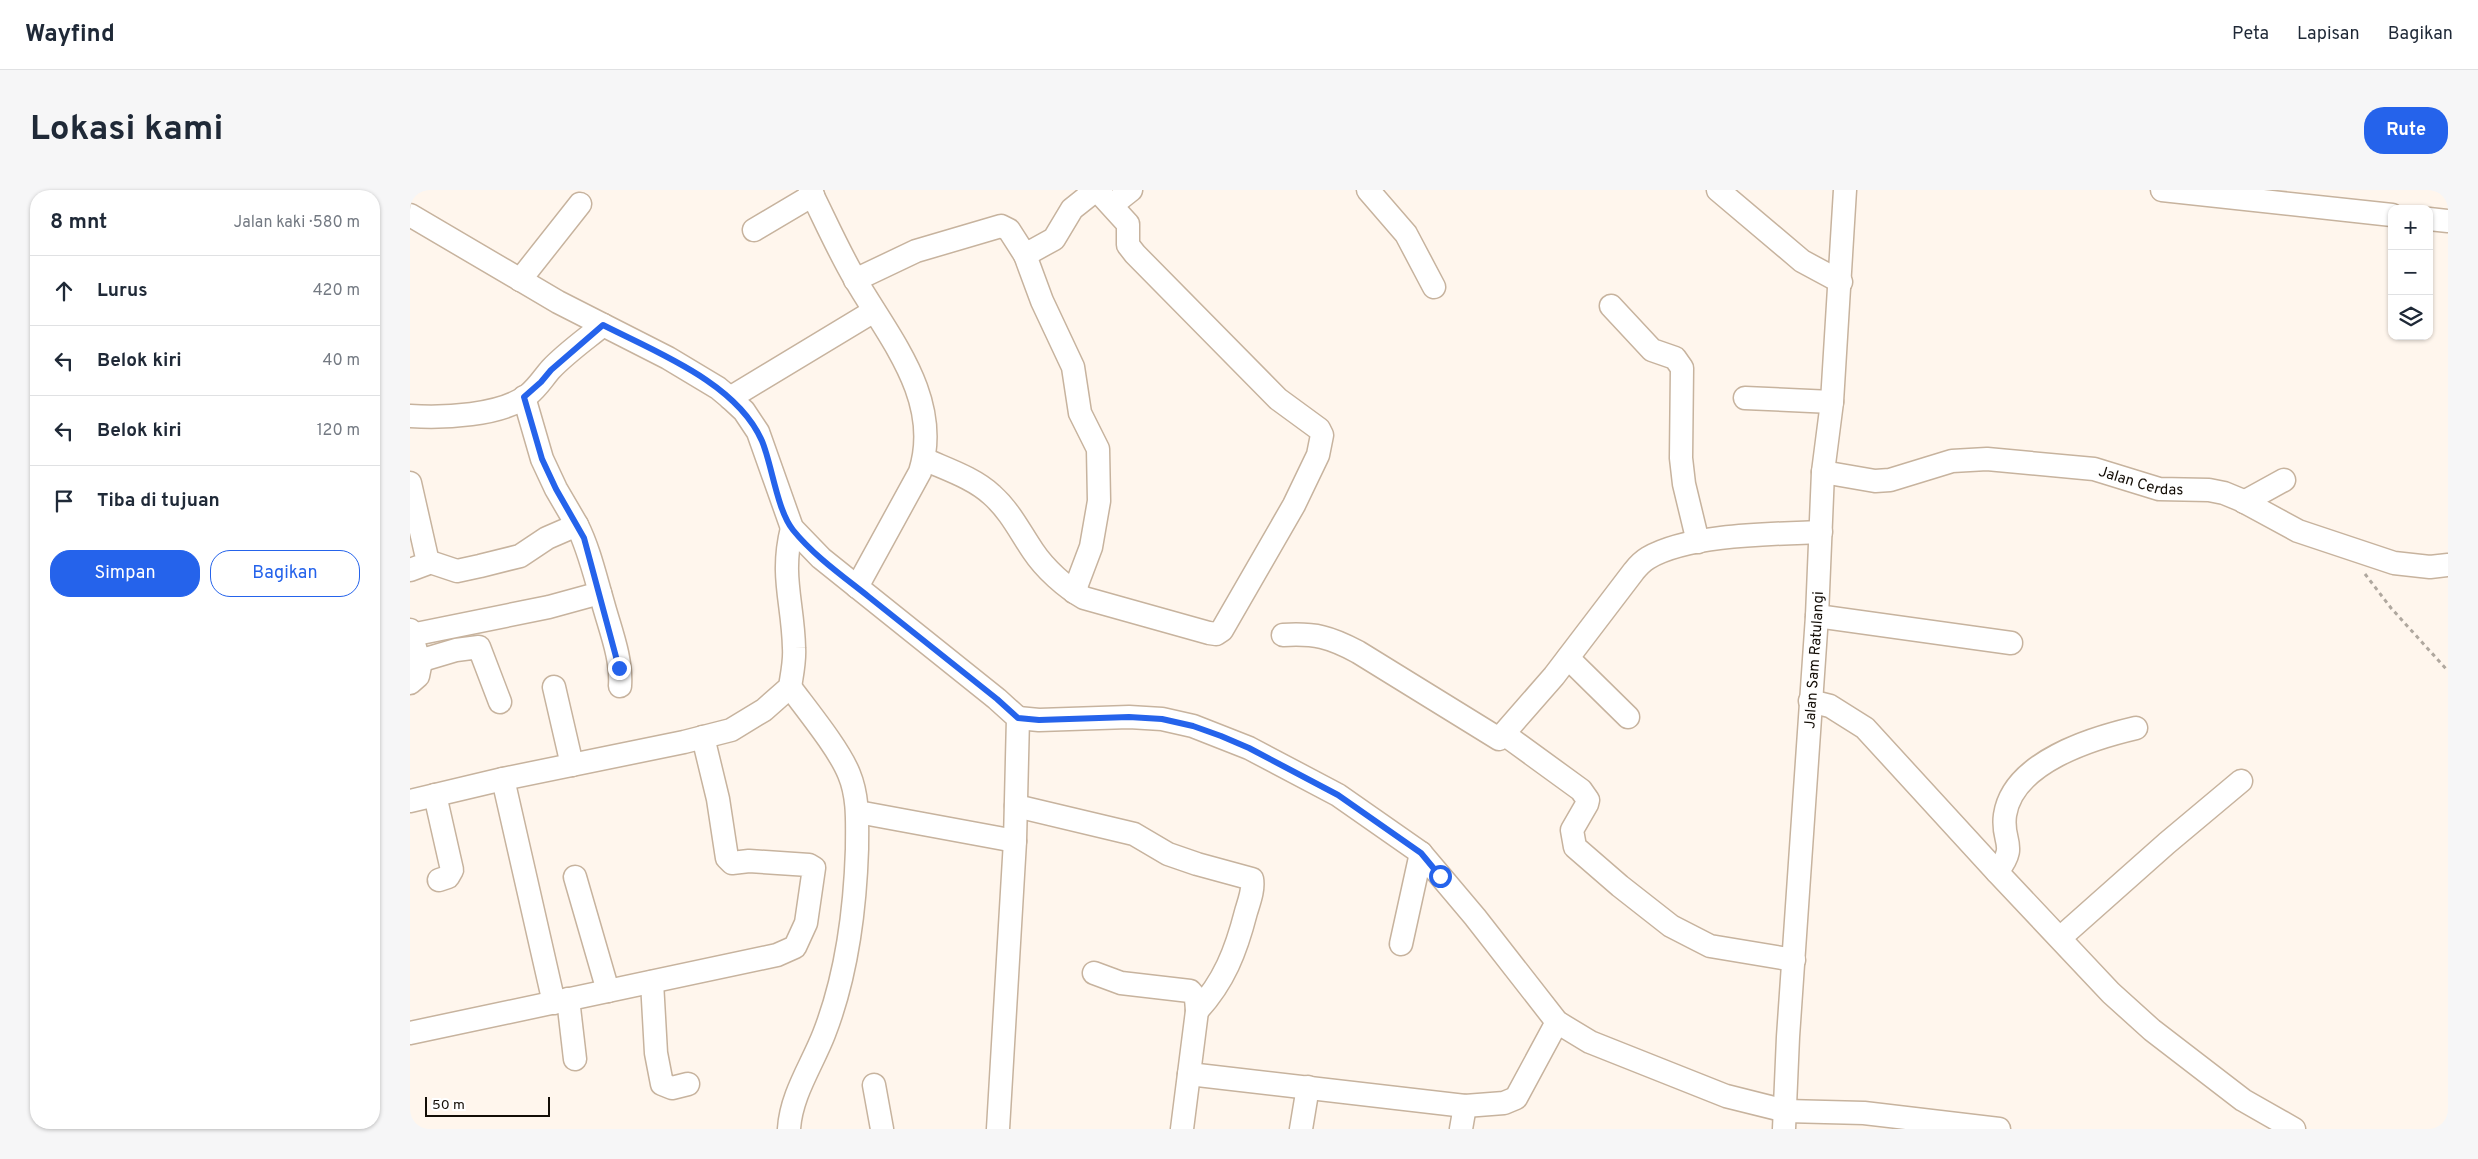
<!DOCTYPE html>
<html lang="id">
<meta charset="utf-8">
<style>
body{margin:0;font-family:Overpass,sans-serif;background:#f6f6f7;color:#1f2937}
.controls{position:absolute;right:15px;top:15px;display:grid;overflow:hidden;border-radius:10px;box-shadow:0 1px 4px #0004}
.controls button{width:45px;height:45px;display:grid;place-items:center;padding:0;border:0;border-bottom:1px solid #e0e1e3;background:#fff;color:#1f2937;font:25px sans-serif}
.scale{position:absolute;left:15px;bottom:12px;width:125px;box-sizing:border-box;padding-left:5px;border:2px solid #130d06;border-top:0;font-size:14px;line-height:18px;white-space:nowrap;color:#130d06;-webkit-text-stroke:4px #fff;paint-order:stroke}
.stop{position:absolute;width:15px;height:15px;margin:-11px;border:4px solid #2563eb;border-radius:50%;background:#fff}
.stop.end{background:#2563eb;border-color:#fff;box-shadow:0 1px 5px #0008}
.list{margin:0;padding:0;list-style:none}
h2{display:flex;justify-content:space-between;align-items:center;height:65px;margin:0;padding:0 20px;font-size:21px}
h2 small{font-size:16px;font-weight:400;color:#747a83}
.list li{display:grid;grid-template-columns:32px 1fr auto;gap:15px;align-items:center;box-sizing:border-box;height:70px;padding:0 20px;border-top:1px solid #e0e1e3}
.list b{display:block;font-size:19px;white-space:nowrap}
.list em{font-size:16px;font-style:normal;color:#747a83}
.actions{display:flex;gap:10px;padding:15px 20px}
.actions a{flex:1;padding:11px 0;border:1px solid #2563eb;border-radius:20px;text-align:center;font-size:18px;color:#2563eb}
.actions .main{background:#2563eb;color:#fff}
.icon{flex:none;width:28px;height:28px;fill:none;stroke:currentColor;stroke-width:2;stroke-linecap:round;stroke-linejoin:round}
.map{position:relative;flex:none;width:2038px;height:939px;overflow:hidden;border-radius:20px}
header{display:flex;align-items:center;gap:30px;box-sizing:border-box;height:70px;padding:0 25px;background:#fff;border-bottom:1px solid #e0e1e3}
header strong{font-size:24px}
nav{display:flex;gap:28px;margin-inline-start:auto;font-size:18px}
.intro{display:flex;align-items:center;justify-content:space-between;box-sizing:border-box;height:120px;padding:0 30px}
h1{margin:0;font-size:35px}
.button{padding:12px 22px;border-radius:20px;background:#2563eb;color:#fff;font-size:18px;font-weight:700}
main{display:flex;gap:30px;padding:0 30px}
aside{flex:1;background:#fff;border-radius:20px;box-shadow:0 1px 4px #0004}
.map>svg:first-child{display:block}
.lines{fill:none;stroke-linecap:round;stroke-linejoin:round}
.minor-casing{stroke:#c7b39e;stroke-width:25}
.path{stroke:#b0a89f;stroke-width:3;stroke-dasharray:4 4;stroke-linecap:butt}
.minor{stroke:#fff;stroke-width:22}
.route{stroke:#2563eb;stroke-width:6}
.labels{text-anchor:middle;stroke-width:4;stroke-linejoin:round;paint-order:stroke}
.street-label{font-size:15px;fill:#130d06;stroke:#fff}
</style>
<header>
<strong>Wayfind</strong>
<nav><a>Peta</a><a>Lapisan</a><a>Bagikan</a></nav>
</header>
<div class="intro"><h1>Lokasi kami</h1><a class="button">Rute</a></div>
<main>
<aside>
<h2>8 mnt<small>Jalan kaki · 580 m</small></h2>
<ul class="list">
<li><svg class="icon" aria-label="ahead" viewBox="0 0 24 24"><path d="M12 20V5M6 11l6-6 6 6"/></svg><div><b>Lurus</b></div><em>420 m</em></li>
<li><svg class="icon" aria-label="left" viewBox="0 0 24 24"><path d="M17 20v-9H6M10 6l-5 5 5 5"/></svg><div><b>Belok kiri</b></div><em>40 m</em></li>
<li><svg class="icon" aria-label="left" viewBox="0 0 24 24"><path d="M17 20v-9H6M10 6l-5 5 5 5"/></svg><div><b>Belok kiri</b></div><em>120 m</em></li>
<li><svg class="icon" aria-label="arrive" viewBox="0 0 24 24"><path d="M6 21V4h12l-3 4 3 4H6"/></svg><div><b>Tiba di tujuan</b></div></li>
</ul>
<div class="actions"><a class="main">Simpan</a><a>Bagikan</a></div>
</aside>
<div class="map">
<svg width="2038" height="939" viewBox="0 0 2038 939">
<rect width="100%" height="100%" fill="#fff6ed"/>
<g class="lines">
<g class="minor-casing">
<g id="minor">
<path d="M400,0c15,30 28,60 45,89 34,59 88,120 65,193l-63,115"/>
<path d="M958,0l38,44 28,53"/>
<path d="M1308,0l84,71 39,21"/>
<path d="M1752,0l230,25"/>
<path d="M702,15l19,-15"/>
<path d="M0,25l148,87 110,56 50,30 12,10 14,13 14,21 34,96 29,30 176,141 21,19 -3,123 -17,288"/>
<path d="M2019,29l19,2"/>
<path d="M344,40l59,-35"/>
<path d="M615,65l17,46 31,66 7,46 18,36 1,52 -8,46 -17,45"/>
<path d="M110,90l60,-76"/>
<path d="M445,90l61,-29 85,-25 8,4 16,25 29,-16 18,-30 24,-19"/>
<path d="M1201,116l41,44 23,8 7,10 -1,90 3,26 14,58"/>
<path d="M114,207l18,62 14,30 21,36"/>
<path d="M320,208l144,-87"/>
<path d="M1335,208l87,4"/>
<path d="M0,226c33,2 91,0 118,-21 10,-8 15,-17 23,-26 15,-16 35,-30 52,-44"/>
<path d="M514,269c22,10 50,19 68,36 18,16 28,37 41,56 12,18 32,36 51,47l125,35 7,1 6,-4 72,-125 24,-50 4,-20 -3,-6 -41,-30 -143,-145 -7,-9v-21l-31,-34"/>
<path id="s1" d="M1413,282l52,9 15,-1 62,-19 35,-2 107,10 65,20 50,1 15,3 17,7 57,31 96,32 36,4 18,-2"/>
<path d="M0,293l17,75 -1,6 -16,6"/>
<path d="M1834,312l40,-22"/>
<path d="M17,371l30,10 23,-5 40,-10 27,-18 30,-13c12,24 18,51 26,78 7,26 19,55 17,83"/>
<path d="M1407,426l194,27"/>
<path d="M0,440l9,31 37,-11 23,-3 21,55"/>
<path d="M1,445l138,-28 51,-14"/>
<path d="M873,445c32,-2 47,2 75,17l141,87 55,-63 80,-105c4,-5 9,-10 14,-13 41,-24 125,-24 173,-26"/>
<path d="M1158,468l60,59"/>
<path d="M0,493l8,-7 3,-15"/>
<path d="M144,497l18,78"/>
<path d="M1400,511l20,5 35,22 132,144 114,121 41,37 91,70 51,29"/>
<path d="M608,528l21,2 90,-3 33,2 31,7 56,22 89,47 83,58 54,64 82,105 33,20 136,54 60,15 78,2 135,16"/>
<path d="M1094,544l77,56 7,10 -1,4 -15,26 3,17 45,39 51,40 39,20 84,14"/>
<path d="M93,589l51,224"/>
<path d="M25,605l17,75 -4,7 -9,3"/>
<path d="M0,611l93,-22 181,-37 47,-12 33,-20 26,-23c2,-13 5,-26 4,-39 -1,-46 -14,-72 -2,-120"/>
<path d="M606,616l118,28 34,20 29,10 55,15c2,10 -3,23 -6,33 -10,39 -22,70 -49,99"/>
<path d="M448,622l157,29"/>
<path d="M1587,682c22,-28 4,-29 8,-57 8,-53 88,-77 131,-87"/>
<path d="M165,687l33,114"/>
<path d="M1650,748l107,-95 74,-62"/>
<path d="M991,754l20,-91"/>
<path d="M684,783l27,10 69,8 6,7 1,13 -15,118"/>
<path d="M242,792l4,71 6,31 10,4 16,-4"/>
<path d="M158,809l7,60"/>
<path d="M0,843l367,-78 18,-8 11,-24 8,-55 -5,-3 -60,-4 -17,2 -5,-5 -9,-59 -15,-62"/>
<path d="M779,884l276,32 39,-3 12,-5 41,-76"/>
<path d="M464,895l8,44"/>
<path d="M379,939c2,-34 23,-64 35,-95 23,-59 31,-122 33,-185 0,-25 2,-51 -8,-75 -10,-25 -42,-64 -59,-87"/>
<path d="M891,939l7,-42"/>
<path d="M1051,939l4,-23"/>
<path id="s2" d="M1374,939l4,-92 29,-421 6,-144 9,-70 13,-212"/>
</g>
</g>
<path class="path" d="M1955,384l26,34 57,63"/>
<use href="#minor" class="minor"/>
</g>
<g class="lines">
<path class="route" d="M209,478l-35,-130 -28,-49 -14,-30 -18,-62 17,-15 10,-12 52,-45c53,27 134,58 159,116 10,24 15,69 31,89 21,26 51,47 76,67 43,34 85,68 128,102l21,19 21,2 90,-3 33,2 31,7 28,10 28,12 89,47 83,58 19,23"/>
</g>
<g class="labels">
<g class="street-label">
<text dy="5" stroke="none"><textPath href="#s1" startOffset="324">Jalan Cerdas</textPath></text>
<text dy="5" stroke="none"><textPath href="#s2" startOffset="470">Jalan Sam Ratulangi</textPath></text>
</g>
</g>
</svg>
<div class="controls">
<button>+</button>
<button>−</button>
<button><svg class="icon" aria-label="layers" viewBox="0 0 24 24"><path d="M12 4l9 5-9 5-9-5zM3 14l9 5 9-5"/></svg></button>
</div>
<div class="scale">50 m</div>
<div class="stop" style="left:1030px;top:686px"></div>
<div class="stop end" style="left:209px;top:478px"></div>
</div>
</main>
